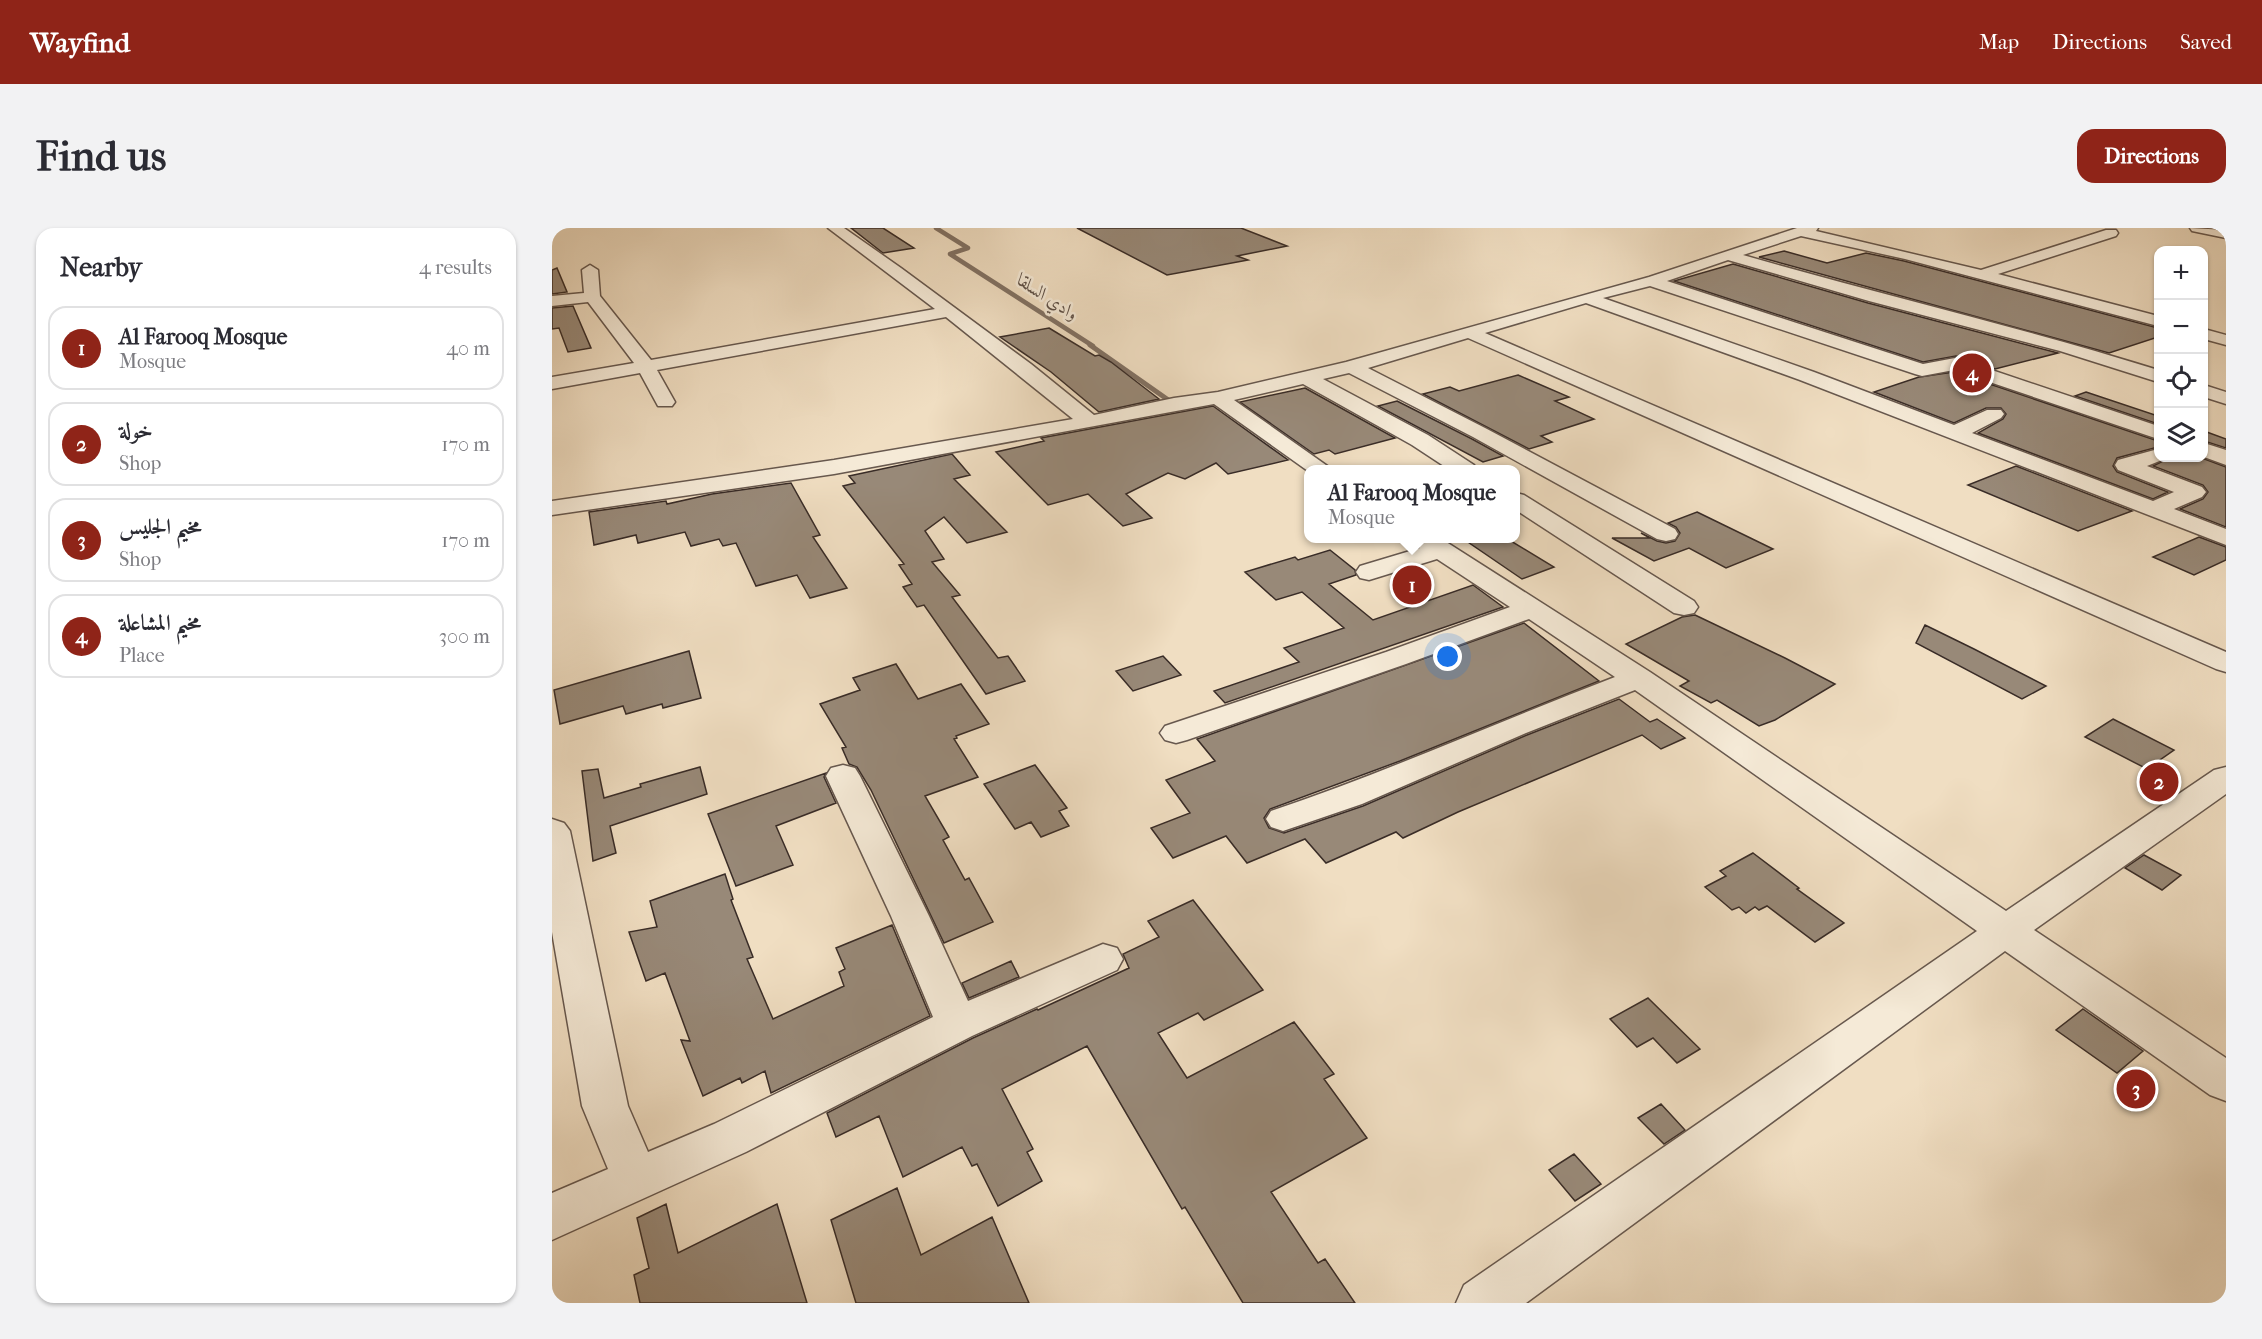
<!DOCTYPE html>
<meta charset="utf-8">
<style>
body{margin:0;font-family:"IM FELL French Canon",Amiri,serif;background:#f2f2f3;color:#2b2b33}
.controls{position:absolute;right:18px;top:18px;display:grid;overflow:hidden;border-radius:12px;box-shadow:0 2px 4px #0004}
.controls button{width:54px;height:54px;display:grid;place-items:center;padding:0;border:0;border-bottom:2px solid #e1e1e2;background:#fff;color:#2b2b33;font:30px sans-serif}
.you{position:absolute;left:896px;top:429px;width:21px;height:21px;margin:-15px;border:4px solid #fff;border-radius:50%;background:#1a73e8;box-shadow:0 0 0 9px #1a73e833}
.badge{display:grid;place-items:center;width:39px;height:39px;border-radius:50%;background:#8f2418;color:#fff;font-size:20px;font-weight:700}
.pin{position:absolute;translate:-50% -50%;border:3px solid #fff;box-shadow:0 2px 6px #0006}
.popup{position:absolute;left:752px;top:237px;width:216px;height:78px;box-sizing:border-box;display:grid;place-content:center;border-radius:12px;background:#fff;filter:drop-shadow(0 2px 4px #0005);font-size:20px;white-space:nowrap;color:#7c7c81}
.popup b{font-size:22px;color:#2b2b33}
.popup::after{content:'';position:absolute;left:50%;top:100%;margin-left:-12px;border:12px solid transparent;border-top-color:#fff}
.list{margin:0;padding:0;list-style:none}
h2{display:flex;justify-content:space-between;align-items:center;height:78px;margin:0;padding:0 24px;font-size:26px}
h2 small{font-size:20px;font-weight:400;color:#7c7c81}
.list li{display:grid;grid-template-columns:39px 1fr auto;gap:18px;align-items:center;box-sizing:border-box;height:84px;margin:0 12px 12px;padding:0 12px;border:2px solid #e1e1e2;border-radius:18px}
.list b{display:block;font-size:22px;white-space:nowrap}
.list p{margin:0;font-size:20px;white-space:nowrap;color:#7c7c81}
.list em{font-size:20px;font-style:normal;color:#7c7c81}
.icon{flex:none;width:33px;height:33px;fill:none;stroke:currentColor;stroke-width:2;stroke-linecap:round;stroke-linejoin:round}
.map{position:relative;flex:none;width:1674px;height:1075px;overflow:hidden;border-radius:18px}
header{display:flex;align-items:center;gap:36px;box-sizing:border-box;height:84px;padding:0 30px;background:#8f2418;color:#fff}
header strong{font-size:28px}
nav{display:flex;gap:33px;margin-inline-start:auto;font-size:21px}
.intro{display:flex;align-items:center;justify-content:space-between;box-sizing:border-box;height:144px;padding:0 36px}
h1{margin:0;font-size:42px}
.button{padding:15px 27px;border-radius:18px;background:#8f2418;color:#fff;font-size:21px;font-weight:700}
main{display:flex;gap:36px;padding:0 36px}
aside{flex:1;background:#fff;border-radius:18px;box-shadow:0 2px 4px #0004}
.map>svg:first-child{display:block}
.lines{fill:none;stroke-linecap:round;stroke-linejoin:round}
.stream-far1{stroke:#827264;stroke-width:4.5}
.stream{stroke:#827264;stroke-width:5}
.building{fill:#988978;stroke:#392c27;stroke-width:1.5}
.minor-casing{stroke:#67584e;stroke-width:3}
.minor{fill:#f5ead7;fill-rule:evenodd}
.labels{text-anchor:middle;stroke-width:5;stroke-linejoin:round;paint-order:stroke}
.far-water-label{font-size:18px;font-style:italic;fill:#5d4f46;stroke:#f5ead7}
</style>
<header>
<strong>Wayfind</strong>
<nav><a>Map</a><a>Directions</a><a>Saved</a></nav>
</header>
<div class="intro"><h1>Find us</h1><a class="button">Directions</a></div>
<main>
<aside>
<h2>Nearby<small>4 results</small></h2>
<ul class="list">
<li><span class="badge">1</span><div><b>Al Farooq Mosque</b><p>Mosque</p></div><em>40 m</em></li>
<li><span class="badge">2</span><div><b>خولة</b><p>Shop</p></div><em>170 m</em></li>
<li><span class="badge">3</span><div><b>مخيم الجليس</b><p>Shop</p></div><em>170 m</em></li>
<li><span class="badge">4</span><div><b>مخيم المشاعلة</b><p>Place</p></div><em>300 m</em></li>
</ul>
</aside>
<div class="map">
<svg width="1674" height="1075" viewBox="0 0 1674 1075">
<rect width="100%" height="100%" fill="#f0dec2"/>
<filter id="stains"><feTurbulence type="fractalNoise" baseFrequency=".00333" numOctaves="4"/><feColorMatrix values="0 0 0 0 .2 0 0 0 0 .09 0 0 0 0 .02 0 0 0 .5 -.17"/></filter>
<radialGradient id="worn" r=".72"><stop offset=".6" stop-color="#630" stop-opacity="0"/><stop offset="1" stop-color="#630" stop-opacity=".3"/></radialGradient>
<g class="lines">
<path class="stream-far1" d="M384,0l32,20 -18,6 143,92"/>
<path class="stream" d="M538,117l84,59"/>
</g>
<path class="building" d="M299,0h32l31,20 -31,5z
M525,0h164l46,18 -50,10 11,4 -81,15z
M1232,23l43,12 39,-10 38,8 254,67v9l-49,16 -350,-96z
M1181,36l135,39 190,50 -63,16 -39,-13 -33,6 -249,-81z
M5,40l10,24 -15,2v-24z
M21,78l18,42 -23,4 -9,-24 -7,1v-21z
M497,100l46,28 4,-1 12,7 48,37 -60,13 -48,-40 -51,-35z
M1402,144l204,69v6l-41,11 -4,8 4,6 51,20 -15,7 -175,-66 25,-14 3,-5 -5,-6h-15l-32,15 -80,-31 45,-15z
M966,147l51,22 -14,4 39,18 -53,17 11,6 -23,7 -106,-55 27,-7 9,4z
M753,160l90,50 -60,16 -6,-4 -15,4 -74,-52z
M1534,164l72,24v8l-83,-28z
M845,173l75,38 31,17 -20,6 -105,-56z
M661,178l75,54 -60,14 -12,-11 -31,16 -17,-6 -42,21 26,24 -29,8 -35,-32 -40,11 -52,-53 48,-11 -3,-3z
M1652,203l22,8v9l-22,-7z
M400,226l18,21 -16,4 53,53 -40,11 -23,-26 -19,14 19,28 -12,3 28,33 -8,2 46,61 10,-2 17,25 -39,13 -62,-89 -7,2 -14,-20 9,-3 -13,-19 5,-1 -61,-78 12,-3 -6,-7z
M1617,230h33l24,9v60l-46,-18 23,-10 5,-7 -5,-7 -50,-19z
M1464,238l116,45 -54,20 -110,-46z
M239,255l29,52 -7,2 34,51 -37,10 -13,-23 -41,11 -20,-43 -13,3 -4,-7 -28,7 -6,-14 -47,11 -2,-8 -42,10 -5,-33 77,-11 1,3 45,-10z
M1145,284l76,37 -47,19 -37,-20 -35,13 -42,-23h38l-9,-5 16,8 9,2 9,-2 5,-8 -4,-6 -8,-4z
M1647,309l27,10v13l-32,15 -41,-18z
M910,310h44l48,29 -32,12z
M778,322l25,20 1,5 -27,9 44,36 100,-35 30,22 -278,96 -11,-12 85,-29 -15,-14 60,-20 -42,-36 -26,8 -31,-28 50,-15 3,3z
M1143,387l90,43 50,26 -60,36 -16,6 -42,-26 -6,3 -31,-17 9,-5 -63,-37 56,-27z
M972,395l75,58 -199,80 -130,48 -6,9 5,10 15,5 79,-27 164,-71 92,-36 31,23 7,-3 28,19 -24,11 -19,-14 -184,77 -55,26 -7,-6 -70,31 -21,-24 -58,24 -21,-27 -53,22 -22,-30 39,-15 -24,-33 49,-19 -18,-22z
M1373,397l49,24 72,37 -24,13 -106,-56z
M137,423l12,47 -38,10 -1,-4 -36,10 -3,-8 -63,18 -6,-34z
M611,428l18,19 -48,16 -17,-20z
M344,436l22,35 43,-15 28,40 -33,12 1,2 -3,1 24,38 -53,19 24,41 -6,3 22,40 4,-2 24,44 -49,21 -73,-153 -14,-23 -8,-3 -7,-16 4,-1 -26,-43 40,-14 -7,-12z
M1561,491l61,31 -27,19 -62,-32z
M483,537l32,43 -8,3 10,15 -28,11 -10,-15 -16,7 -31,-45z
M148,539l7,27 -97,32 6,27 -23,8 -11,-90 16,-2 6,29 37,-11 -1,-3z
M274,545l-2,4 12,26 -60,23 17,39 -57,21 -28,-72z
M1201,625l46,35 -2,1 47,34 -29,19 -48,-36 -8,4 -4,-3 -9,6 -7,-6 -7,3 -27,-23 21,-11 -6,-5z
M1592,627l37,20 -19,15 -37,-22z
M173,646l8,25 -2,1 22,57 -6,2 26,60 71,-33 -5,-14 6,-3 -9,-21 56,-23 38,91 -159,77 -6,-22 -23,12 -2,-5 -37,18 -22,-56 9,1 -25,-68 -19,8 -17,-49 28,-5 -7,-26z
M641,672l70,90 -59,30 -6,-7 -40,20 29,45 107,-56 40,52 -10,5 43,59 -96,54 47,71 7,-4 30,44h-112l-58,-96 -3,2 -95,-163 -85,43 31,60 -6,3 15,29 -44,25 -21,-42 -5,2 -10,-19 -59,30 -24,-61 -43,21 -9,-24 146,-75 64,-29 1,1 91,-42 -6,-14 36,-17 -11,-16z
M459,733l8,16 -50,21 -7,-15z
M1096,770l52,51 -23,14 -24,-25 -16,9 -27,-28z
M1531,781l60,42 -26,22 -61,-43z
M1109,876l24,26 -21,14 -26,-26z
M1022,926l27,30 -26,17 -26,-31z
M345,960l24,67 71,-38 37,86h-173l-25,-83z
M114,976l12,49 99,-49 30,99h-167l-6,-28 15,-7 -12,-50z"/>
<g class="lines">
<g class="minor-casing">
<path id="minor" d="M276,0h16l57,40 130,96 63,51 80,-17 44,-6 128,-30 303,-85 148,-49h21l-2,3 165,39 125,-40h10l2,3 -2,3 -118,38 160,42v10l-253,-67 -104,-23 -58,19c138,40 278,72 415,115v12l-98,-31 -191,-50 -141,-41 -61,21 256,83 32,-6 7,2 196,66v13l-204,-69 -32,6 -7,-2 -265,-88 -47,12 211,74 140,53 33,-15h14l3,4 -3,4 -29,15 181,68 21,-9 -56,-22 -3,-5 3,-5 40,-11v9h9l-20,8 55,21 4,5 -4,5 -28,12 52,20v16l-426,-165 -214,-77 -101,30 741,319v20l-10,-3 -748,-331 -100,30 119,61 188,100 3,5 -3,5 -9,2 -9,-2 -184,-102 -124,-64 -26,6 105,56 46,30 3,5h-27l-38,-25 -109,-61 -69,16 99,70 -25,1 -94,-67 -380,70 -282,41v-14l282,-41 239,-41 -127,-102 -289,53 18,32 -3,4h-14l-18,-33 -88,16v-12l82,-14 -46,-61 -36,4v-10l32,-3 -2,-23 8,-5 8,5 2,26 51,64 284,-51z
M1638,0l36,2v8l-34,-7z
M1652,101l22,6v10l-22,-6z
M1652,157l22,7v12l-22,-7z
M1652,215l22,7v15l-22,-8z
M964,265l8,2 170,106 4,6 -4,6 -10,2 -10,-2 -158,-103z
M858,310h30l210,134 356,239 208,-141 12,-3v27l-192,136 192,128v43l-16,-6 -205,-144 -479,352h-70l8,-18 513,-354 -342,-241 -109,43 -164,71 -79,27 -12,-4 -5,-8 5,-8c116,-39 229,-90 344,-134l-86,-58 -123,45 -219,76 -11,3 -11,-3 -5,-7 5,-7 221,-74 124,-45 -73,-48 -68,21 -9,-2 -4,-6 4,-6 60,-18z
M291,537l12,3 5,8 69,140 39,85 135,-57 14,4 6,11 -6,11 -145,66 -226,116 -194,88v-47l56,-24 -26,-63 -30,-174v-113l12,4 6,8 58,275 20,46 66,-28 219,-107 -42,-101 -65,-140 5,-8z"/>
</g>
<use href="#minor" class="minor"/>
</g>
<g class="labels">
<g class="far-water-label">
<text transform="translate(496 69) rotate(33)" y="6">وادي السلقا</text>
</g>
</g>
<rect width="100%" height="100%" filter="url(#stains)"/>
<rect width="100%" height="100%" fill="url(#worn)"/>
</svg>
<div class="controls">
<button>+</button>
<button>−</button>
<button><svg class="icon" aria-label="locate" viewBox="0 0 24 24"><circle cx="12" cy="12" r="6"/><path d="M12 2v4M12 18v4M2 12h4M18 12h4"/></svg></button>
<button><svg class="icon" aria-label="layers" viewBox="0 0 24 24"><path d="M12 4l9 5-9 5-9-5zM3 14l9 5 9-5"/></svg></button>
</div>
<div class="you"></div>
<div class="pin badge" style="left:860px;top:357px">1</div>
<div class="popup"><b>Al Farooq Mosque</b>Mosque</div>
<div class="pin badge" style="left:1607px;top:554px">2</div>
<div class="pin badge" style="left:1584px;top:861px">3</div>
<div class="pin badge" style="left:1420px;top:145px">4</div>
</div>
</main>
